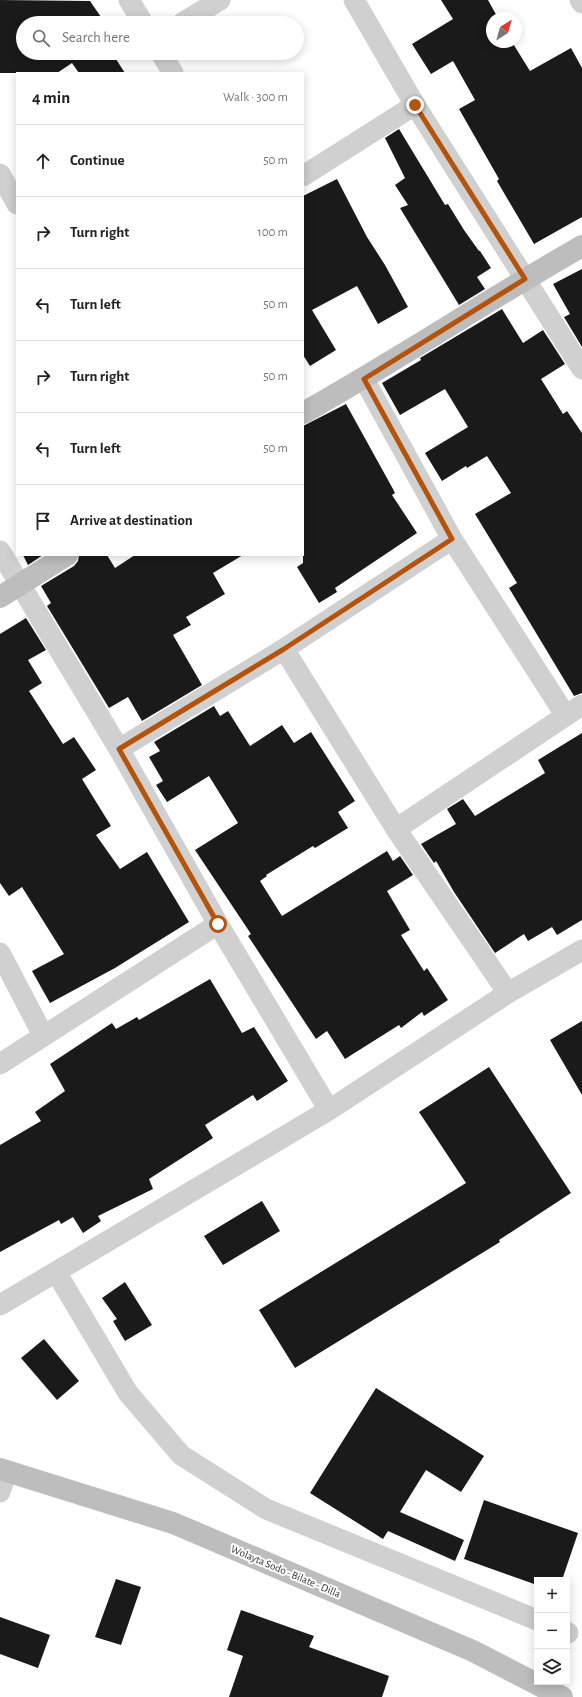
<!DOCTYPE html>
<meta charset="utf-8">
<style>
body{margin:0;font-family:"Alegreya Sans",sans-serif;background:#f6f6f6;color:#222}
.controls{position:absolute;right:12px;bottom:12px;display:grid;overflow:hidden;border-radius:0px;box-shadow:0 2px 10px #0003}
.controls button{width:36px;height:36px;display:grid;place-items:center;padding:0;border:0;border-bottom:1px solid #e0e0e0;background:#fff;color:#222;font:20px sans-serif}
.compass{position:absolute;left:486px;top:12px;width:36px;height:36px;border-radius:50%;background:#fff;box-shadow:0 2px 10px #0003;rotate:37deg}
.stop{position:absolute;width:12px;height:12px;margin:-9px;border:3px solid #b45309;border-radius:50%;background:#fff}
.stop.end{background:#b45309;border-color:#fff;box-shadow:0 1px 4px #0008}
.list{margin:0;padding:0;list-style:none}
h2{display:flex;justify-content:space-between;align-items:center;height:52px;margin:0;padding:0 16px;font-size:17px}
h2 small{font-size:13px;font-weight:400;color:#767676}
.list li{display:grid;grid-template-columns:26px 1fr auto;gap:12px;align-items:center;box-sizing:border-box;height:72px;padding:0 16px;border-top:1px solid #e0e0e0}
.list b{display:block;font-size:15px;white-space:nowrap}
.list em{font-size:13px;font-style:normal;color:#767676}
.icon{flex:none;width:22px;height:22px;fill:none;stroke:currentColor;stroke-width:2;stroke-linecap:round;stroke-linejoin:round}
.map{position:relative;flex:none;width:582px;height:1697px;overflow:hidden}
.search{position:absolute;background:#fff;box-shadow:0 2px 10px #0003;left:16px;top:16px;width:288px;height:44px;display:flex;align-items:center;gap:10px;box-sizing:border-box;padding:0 14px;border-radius:22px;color:#767676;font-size:15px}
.panel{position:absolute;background:#fff;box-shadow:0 2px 10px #0003;left:16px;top:72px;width:288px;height:484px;border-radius:0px}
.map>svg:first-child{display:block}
.building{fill:#1a1a1a}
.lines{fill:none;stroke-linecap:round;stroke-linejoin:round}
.minor{stroke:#d0d0d0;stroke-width:21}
.secondary{stroke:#bdbdbd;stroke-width:22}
.route{stroke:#b45309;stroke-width:5}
.labels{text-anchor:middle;stroke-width:4;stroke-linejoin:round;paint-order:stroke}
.street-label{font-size:11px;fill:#333;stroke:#fff}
</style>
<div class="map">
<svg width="582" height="1697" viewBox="0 0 582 1697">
<rect width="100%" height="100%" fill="#fff"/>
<path class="building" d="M0,0l90,1 11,16 -9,6h-69v30h89l13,20h-46l-7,-10 -15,10h-57z
M441,0h47l10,18h-6v24h20l18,29 41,-23 11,20v149l-48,27 -37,-63 2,-2 -40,-70 16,-9 -22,-39 -22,13 -19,-30 41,-25z
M399,129l46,76 3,-1 16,26 15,21h1l11,17 -14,9 8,12 -26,16 -59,-97 8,-3 -13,-20 10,-7 -20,-40z
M337,179l30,58 18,28 23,42 -30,17 -21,-38 -45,24 24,40 -26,16 -7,-11v-159z
M582,269v78l-18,-30 6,-3 -17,-30z
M502,309l21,34 20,-13 22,34 -24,15 22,35 4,-3 15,22v260l-8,3 -65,-108 8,-5 -42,-69 36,-21 -24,-37 -20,12 -1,-2 -24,15 -17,-28 43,-26 -23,-38 -45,26 -18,-32 39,-23 -1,-2z
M346,404l47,85 2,4 -3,2 25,38 -82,55 2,4 -18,11 -22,-36 6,-4v-137z
M23,555h20l-15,10z
M79,555h28l8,13 20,-13h108l-30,18 12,21 -39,23 5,8 -18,10 29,50 -60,36 -14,-24 -19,11 -62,-102 4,-3 -10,-17 33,-20 4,-5z
M26,618l20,32 -18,10 14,23 -13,8 34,53 11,-7 22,33 -14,9 29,47 -15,9 24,34 27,-17 42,70 -74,46 -65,35 -18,-32 32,-17 -42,-67 -13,9 -9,-13v-249z
M214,706l6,10 8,-5 22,35 32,-21 12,18 17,-11 44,69 -17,11 10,16 -33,20 -2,-2 -47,29 1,1 -7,5 22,35 105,-65 6,10 7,-5 13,19 -26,16 23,39 -9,5 23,36 3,-3 21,32 -24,16 -2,-4 -21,16 -2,-3 -54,34 -18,-28 -11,8 -68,-103 3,-2 -56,-84 43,-27 -29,-47 -42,26 -11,-17 7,-4 -14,-24 11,-6 -6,-9z
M582,733v187l-25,15 -5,-8 -24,14 -4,-7 -29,19 -41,-61 -18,-31 -2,2 -13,-19 35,-20 -9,-15 16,-10 12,17 70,-43 -7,-13z
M210,979l32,54 12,-6 34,54 -31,20 -4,-6 -48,30 8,13 -64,41 4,10 -55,27 3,5 -18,12 -10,-16 -12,7 -2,-4 -59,32v-107l41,-24 -6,-9 30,-21 -15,-27 62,-41 4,6 21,-12 2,3z
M582,1021v74l-32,-55z
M489,1067l82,126 -72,47 1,2 -205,126 -36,-58 207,-127 -47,-71z
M262,1201l18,30 -57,34 -19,-29z
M125,1282l27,43 -27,16 -12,-20 4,-2 -15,-21z
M44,1339l35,42 -22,19 -36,-42z
M376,1388l108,68 -23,36 -35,-22 -26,42 64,28 -9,21 -67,-30 -5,8 -73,-46z
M484,1500l94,33 -16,47h-25v5l-73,-26z
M116,1579l25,8 -20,58 -26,-8z
M241,1610l73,26 -5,11 80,29 -7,21h-153l14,-41 -16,-6z
M0,1617l50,18 -12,33 -38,-14z"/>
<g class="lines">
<path class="minor" d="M129,0l14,23
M354,0l61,105 167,264
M580,0l2,3
M182,23l38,-23
M161,53l12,20
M0,174l17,30
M303,176l112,-71
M364,379l88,160 114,177
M0,551l119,198 99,175 111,186
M284,649l112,180 112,164
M119,749l165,-100 168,-110
M396,829l186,-124
M0,953l43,82
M0,1064l218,-140
M56,1272l72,121 53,62 85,54 271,111
M0,1305l329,-195 179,-117 74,-43
M0,1492l7,-21
M567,1632l1,1"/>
<path class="secondary" d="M303,413c94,-53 185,-113 279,-167
M0,597l67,-42
M0,1469l173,54 300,128 89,46"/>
</g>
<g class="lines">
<path class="route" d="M218,924l-99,-175 165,-100 168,-110 -88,-160 161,-100 -110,-174"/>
</g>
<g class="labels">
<g class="street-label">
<text transform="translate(286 1571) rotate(23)" y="4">Wolayta Sodo - Bilate - Dilla</text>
</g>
</g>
</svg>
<div class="controls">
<button>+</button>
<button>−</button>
<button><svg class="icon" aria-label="layers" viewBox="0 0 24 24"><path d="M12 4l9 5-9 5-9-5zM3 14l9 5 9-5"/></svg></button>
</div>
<svg class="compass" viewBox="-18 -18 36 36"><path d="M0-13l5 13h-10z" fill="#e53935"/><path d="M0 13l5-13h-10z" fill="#767676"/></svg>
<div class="stop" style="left:218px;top:924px"></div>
<div class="stop end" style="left:415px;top:105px"></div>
<div class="search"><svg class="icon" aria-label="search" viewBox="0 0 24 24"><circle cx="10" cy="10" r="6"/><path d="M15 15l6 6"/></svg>Search here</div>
<section class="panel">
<h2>4 min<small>Walk · 300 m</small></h2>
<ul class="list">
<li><svg class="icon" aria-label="ahead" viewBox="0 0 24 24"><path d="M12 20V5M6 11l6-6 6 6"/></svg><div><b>Continue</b></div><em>50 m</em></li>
<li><svg class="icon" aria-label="right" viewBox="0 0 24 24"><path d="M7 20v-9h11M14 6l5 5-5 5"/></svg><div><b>Turn right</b></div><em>100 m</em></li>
<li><svg class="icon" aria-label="left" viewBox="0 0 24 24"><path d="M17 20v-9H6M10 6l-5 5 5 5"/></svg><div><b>Turn left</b></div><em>50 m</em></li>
<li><svg class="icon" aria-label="right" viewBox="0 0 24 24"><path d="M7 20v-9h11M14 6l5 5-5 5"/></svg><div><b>Turn right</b></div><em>50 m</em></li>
<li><svg class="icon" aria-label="left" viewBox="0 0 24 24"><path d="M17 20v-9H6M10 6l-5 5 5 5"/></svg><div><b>Turn left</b></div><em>50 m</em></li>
<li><svg class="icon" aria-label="arrive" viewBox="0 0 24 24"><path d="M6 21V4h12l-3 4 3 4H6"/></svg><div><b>Arrive at destination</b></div></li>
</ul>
</section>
</div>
